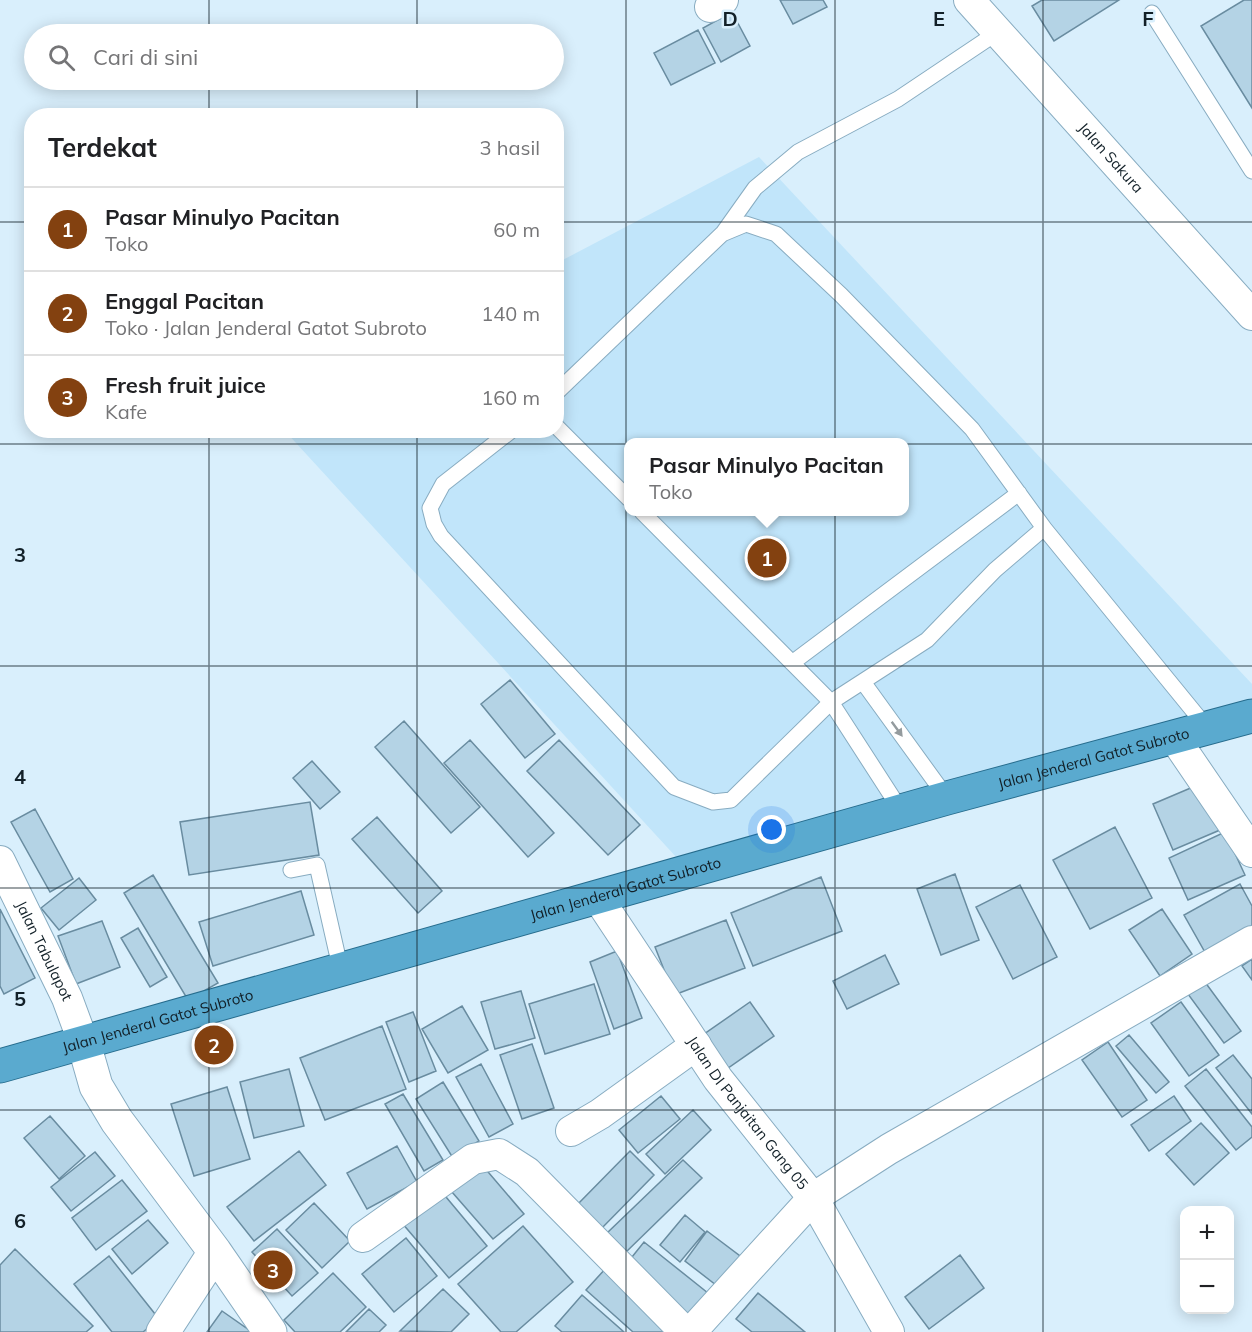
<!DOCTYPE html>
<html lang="id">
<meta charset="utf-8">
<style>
body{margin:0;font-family:Mulish,sans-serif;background:#f6f6f6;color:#202124}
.controls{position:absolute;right:18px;bottom:18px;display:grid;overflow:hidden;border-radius:12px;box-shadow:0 3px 15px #0003}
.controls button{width:54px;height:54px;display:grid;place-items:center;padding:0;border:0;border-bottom:2px solid #e0e0e0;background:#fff;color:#202124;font:30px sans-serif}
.you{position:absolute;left:772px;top:830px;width:21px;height:21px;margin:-15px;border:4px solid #fff;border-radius:50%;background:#1a73e8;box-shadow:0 0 0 9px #1a73e833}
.badge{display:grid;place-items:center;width:39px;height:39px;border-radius:50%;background:#834110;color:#fff;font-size:20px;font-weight:700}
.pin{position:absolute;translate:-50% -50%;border:3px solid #fff;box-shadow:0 2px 6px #0006}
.popup{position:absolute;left:624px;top:438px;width:285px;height:78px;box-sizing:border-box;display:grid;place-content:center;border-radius:12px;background:#fff;filter:drop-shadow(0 2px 4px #0005);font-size:20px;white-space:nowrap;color:#757577}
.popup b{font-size:22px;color:#202124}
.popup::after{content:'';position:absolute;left:50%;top:100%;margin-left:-12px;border:12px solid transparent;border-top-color:#fff}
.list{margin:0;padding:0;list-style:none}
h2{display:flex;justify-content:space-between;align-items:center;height:78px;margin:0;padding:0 24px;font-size:26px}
h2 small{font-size:20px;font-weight:400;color:#757577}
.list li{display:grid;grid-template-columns:39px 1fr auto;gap:18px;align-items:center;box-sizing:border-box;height:84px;padding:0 24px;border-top:2px solid #e0e0e0}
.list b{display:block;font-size:22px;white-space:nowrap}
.list p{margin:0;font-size:20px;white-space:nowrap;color:#757577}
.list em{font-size:20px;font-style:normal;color:#757577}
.icon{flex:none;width:33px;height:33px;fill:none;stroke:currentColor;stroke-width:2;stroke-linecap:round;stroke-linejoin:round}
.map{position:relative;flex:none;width:1252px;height:1332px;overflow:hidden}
.search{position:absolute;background:#fff;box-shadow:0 3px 15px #0003;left:24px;top:24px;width:540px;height:66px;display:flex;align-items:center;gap:15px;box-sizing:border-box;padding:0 21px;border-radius:33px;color:#757577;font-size:22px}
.panel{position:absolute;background:#fff;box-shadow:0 3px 15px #0003;left:24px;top:108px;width:540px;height:330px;border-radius:24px}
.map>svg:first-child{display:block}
.built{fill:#c1e5fa;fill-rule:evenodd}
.building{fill:#b4d3e5;stroke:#698ca0;stroke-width:1.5}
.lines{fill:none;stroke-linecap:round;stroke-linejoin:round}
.service-casing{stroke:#88acc1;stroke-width:17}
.minor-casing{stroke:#88acc1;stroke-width:32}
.tertiary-casing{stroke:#88acc1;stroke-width:35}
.trunk-casing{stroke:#266c8d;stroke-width:35}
.service{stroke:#fff;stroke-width:15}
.minor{stroke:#fff;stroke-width:30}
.tertiary{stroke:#fff;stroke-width:33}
.trunk{stroke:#5aaacf;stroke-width:33}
.oneway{fill:#949b9e}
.grid{fill:none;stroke:#122028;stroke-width:1.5;stroke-opacity:0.55}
.labels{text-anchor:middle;stroke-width:5;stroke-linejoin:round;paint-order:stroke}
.street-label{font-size:15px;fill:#122028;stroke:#d9effc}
.grid-label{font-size:20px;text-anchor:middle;font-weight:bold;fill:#122028;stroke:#d9effc;stroke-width:5;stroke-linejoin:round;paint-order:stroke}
</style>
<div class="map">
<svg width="1252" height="1332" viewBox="0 0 1252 1332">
<rect width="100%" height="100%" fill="#d9effc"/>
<path class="built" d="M759,157l493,527v20l-575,154 -392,-427 271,-1 1,-167zM629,442h276v70h-276z"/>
<path class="building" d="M780,0h43l4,7 -34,17z
M1042,0h77l-65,41 -22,-35z
M1244,0h8v108l-51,-82z
M732,12l18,34 -29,16 -18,-34z
M698,30l17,33 -44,22 -17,-32z
M510,680l45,54 -30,24 -44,-54z
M404,721l76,86 -29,26 -76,-86z
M470,740l84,93 -26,24 -84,-94z
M559,740l81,85 -32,30 -81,-84z
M312,761l28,31 -20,17 -27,-31z
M1200,784l20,46 -47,20 -20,-46z
M310,802l9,53 -130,20 -9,-53z
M35,809l38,70 -23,13 -39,-70z
M377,817l65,74 -24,22 -66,-74z
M1115,827l37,71 -62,31 -37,-69z
M1225,832l20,43 -57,25 -19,-42z
M955,874l24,66 -38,15 -24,-66z
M153,875l65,108 -30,17 -64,-107z
M821,877l21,54 -89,35 -22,-53z
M79,878l17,22 -37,30 -18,-22z
M1240,884l12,22v23l-46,25 -22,-39z
M1020,885l37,72 -44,22 -37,-72z
M301,891l13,44 -101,31 -14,-44z
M0,909l35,69 -31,16 -4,-8z
M1162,909l30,45 -32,22 -31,-46z
M726,920l19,48 -71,27 -19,-48z
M102,921l18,46 -44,17 -18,-48z
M138,928l29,49 -17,10 -29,-49z
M617,951l25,67 -28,11 -24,-67z
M885,955l14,29 -52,25 -14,-28z
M1252,959v21l-10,-14z
M1202,978l39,53 -17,12 -39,-53z
M594,984l16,50 -65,20 -16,-50z
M521,991l14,47 -40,11 -14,-47z
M750,1002l24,34 -53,37 -24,-34z
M1181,1002l38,53 -30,21 -38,-53z
M462,1006l26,44 -40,23 -26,-44z
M413,1012l23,59 -27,11 -23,-60z
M382,1026l24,63 -81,31 -25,-62z
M1129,1035l40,47 -13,11 -40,-47z
M1108,1042l39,58 -25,17 -40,-57z
M532,1044l22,64 -32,11 -22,-64z
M1233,1055l19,24v35l-36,-46z
M481,1064l32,60 -24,13 -33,-60z
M289,1069l15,57 -50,12 -14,-56z
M1206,1069l46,58v10l-16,13 -51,-64z
M443,1082l36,59 -26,17 -37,-59z
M227,1087l23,72 -56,17 -23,-72z
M403,1094l40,66 -19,11 -39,-67z
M661,1096l19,23 -42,34 -19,-23z
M1174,1096l17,25 -42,30 -18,-26z
M693,1110l18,20 -46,44 -19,-20z
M50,1116l35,40 -26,23 -35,-41z
M1201,1123l28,30 -35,32 -28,-31z
M397,1146l20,36 -50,27 -20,-36z
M299,1151l27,34 -72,56 -27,-34z
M630,1151l24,24 -54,55 -24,-24z
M95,1152l20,24 -44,35 -20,-24z
M683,1160l19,18 -77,75 -19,-19z
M483,1166l41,48 -31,25 -41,-47z
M122,1180l25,31 -51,39 -24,-32z
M441,1191l46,55 -38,32 -47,-55z
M314,1203l36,38 -28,27 -36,-38z
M685,1215l20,17 -25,30 -20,-17z
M148,1220l20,23 -36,31 -20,-25z
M523,1226l50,56 -57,50h-15l-43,-48z
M277,1229l41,44 -26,23 -40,-44z
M707,1231l41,31 -23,30 -40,-31z
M406,1238l31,38 -43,36 -32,-38z
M644,1242l69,55 -21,26 -68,-56z
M15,1249l78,77 -7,6h-86v-67z
M960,1255l24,33 -55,41 -24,-32z
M109,1256l50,63 -16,13h-31l-38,-48z
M607,1267l70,65h-44l-47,-42z
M333,1273l33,34 -26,25h-45l-11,-12z
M443,1289l26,25 -18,18 -51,-1z
M758,1293l47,39h-53l-16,-13z
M582,1295l42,37h-62l-7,-6z
M369,1309l17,16 -7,7h-33z
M222,1311l30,21h-45z"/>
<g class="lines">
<g class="service-casing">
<path id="service" d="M1152,13l100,158
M723,233l32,-45 43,-36 100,-53 100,-67
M556,426l73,73
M512,430l-69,54 -13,24 4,16 7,12 233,251 39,15 18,-2 100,-98 96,-62 68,-70 49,-42 -72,-99 -131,-134 -65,-61 -30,-10 -24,10 -166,159
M642,512l189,190 71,110
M1044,528l164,201
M792,663l227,-170
M863,682l84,116
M291,870l26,-5 24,106"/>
</g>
<g class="minor-casing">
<g id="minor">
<path id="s1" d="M969,0l283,315"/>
<path d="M710,7l13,-7"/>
<path d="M1175,739l77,113"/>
<path id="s2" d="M0,861l67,137 17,46"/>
<path id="s3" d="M598,898l120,181 95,119 76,134"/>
<path d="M571,1131l29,-17 96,-69"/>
<path d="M363,1237l110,-78 26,-5 28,18 158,160"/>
<path d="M691,1332l122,-134 76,-49 363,-208"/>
</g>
</g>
<g class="tertiary-casing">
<path id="tertiary" d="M84,1044l12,42 21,35 98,131 55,80
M163,1332l52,-80"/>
</g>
<g class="trunk-casing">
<g id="trunk">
<path id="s4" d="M0,1066l947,-268 305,-82"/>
</g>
</g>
<use href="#service" class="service"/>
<use href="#minor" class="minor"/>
<use href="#tertiary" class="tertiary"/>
<use href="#trunk" class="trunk"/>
</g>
<defs><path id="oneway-solid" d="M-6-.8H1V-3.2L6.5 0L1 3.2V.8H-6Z" transform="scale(1.5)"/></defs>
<use class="oneway" href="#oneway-solid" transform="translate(897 729) rotate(54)"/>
<path class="grid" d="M209,0v34M417,0v34M626,0v1332M835,0v1332M1043,0v1332M209,80v36M417,80v36M0,222h32M556,222h696M209,430v902M417,430v902M0,444h1252M0,666h1252M0,888h1252M0,1110h1252"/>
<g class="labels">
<g class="street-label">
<text dy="5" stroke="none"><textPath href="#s1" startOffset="212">Jalan Sakura</textPath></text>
<text dy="5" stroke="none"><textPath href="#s4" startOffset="1136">Jalan Jenderal Gatot Subroto</textPath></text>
<text dy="5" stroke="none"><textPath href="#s4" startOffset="650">Jalan Jenderal Gatot Subroto</textPath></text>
<text dy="5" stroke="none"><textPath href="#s2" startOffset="100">Jalan Tabulapot</textPath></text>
<text dy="5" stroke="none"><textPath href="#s4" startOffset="164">Jalan Jenderal Gatot Subroto</textPath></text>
<text dy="5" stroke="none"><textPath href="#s3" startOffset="262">Jalan DI Panjaitan Gang 05</textPath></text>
</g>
</g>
<g class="grid-label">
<text x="730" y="26">D</text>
<text x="939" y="26">E</text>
<text x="1148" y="26">F</text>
<text x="20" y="562">3</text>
<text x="20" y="784">4</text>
<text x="20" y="1006">5</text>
<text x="20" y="1228">6</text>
</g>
</svg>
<div class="controls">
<button>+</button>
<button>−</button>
</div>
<div class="you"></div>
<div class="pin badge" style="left:767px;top:558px">1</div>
<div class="popup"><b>Pasar Minulyo Pacitan</b>Toko</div>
<div class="pin badge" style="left:214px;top:1045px">2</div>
<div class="pin badge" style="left:273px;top:1270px">3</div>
<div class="search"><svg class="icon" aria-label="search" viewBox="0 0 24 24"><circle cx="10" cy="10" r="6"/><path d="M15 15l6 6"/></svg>Cari di sini</div>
<section class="panel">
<h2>Terdekat<small>3 hasil</small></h2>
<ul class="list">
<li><span class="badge">1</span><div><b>Pasar Minulyo Pacitan</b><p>Toko</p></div><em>60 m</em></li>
<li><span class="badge">2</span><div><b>Enggal Pacitan</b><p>Toko · Jalan Jenderal Gatot Subroto</p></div><em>140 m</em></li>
<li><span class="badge">3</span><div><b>Fresh fruit juice</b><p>Kafe</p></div><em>160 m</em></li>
</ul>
</section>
</div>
